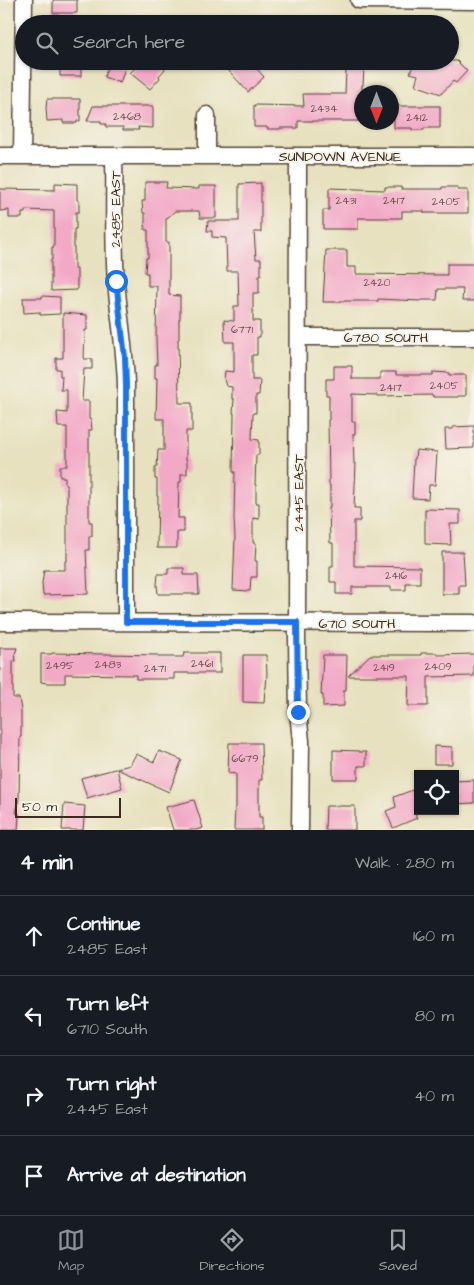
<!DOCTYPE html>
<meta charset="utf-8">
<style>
body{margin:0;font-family:"Architects Daughter",sans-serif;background:#20242c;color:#f1f3f6}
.controls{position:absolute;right:15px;bottom:15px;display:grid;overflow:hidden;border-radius:0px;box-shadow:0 1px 4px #0004}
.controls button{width:45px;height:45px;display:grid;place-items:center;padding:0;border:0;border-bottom:1px solid #363941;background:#171b24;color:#f1f3f6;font:25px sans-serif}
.compass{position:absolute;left:354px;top:85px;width:45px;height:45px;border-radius:50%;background:#171b24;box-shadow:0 1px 4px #0004;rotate:180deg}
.scale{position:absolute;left:15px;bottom:12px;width:106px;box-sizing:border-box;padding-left:5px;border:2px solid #3b2a1e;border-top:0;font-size:14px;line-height:18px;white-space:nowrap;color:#3b2a1e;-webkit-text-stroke:4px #f7f3e8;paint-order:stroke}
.stop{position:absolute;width:15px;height:15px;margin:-11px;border:4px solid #1a73e8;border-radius:50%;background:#fff}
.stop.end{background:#1a73e8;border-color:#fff;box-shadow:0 1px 5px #0008}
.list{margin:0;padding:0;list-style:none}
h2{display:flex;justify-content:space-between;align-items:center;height:65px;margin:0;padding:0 20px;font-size:21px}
h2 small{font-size:16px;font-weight:400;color:#9ea1a6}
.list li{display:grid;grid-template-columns:32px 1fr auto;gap:15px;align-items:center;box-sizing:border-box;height:80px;padding:0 20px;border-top:1px solid #363941}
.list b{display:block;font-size:19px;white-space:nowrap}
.list p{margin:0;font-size:16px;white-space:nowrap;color:#9ea1a6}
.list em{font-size:16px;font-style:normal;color:#9ea1a6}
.icon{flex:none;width:28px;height:28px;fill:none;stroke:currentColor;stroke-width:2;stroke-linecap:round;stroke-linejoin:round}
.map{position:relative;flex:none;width:474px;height:830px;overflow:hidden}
.search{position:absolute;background:#171b24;box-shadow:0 1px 4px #0004;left:15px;right:15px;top:15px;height:55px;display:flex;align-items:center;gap:12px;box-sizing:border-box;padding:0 18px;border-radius:28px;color:#9ea1a6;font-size:19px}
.sheet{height:385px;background:#171b24}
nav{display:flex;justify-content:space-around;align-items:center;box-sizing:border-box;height:70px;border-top:1px solid #363941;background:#171b24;font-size:14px;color:#9ea1a6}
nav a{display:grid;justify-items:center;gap:2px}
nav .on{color:#8c9099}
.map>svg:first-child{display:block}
.building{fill:#f2a9c6}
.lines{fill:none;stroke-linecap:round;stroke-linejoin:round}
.minor-casing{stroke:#554536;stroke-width:19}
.minor{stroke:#fff;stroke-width:16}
.route{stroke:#1a73e8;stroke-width:6}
.labels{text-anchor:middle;stroke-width:4;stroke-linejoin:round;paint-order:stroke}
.number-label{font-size:11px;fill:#694a48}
.street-label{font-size:14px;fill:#3b2a1e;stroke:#f7f3e8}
</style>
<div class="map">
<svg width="474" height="830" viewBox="0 0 474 830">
<rect width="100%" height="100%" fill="#f7f3e8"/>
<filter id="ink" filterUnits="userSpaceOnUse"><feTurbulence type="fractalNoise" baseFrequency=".02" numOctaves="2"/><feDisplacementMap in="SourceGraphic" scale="10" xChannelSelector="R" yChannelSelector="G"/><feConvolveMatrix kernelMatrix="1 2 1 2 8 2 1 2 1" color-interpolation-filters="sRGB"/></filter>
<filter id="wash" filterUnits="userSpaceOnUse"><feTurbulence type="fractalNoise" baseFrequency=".0096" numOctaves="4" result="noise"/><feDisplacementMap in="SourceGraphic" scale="20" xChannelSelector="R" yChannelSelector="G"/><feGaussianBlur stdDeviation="1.12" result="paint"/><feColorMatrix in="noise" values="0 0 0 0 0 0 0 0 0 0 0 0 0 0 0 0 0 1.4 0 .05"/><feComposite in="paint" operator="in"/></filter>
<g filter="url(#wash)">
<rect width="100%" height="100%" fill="#e7e1bf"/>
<g id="blocks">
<path class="building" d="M53,0h24v13h-24z
M60,61h21v15h-21z
M110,61l15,7 -5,15 -16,-6z
M142,61h30l-13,15 1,2 -10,11 -20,-16z
M220,61h30l14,16 -16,15z
M415,61h42l10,10 -11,12 -3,-2 -12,13 -26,-9 3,-10 -8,-2z
M347,63h15v6h2l-1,16h-1v36h-64v7h-18v1h-13v-2h-13v-22l50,1 -1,-12h42l1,-25h1z
M47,99h33v22h-3v2h-14v-3l-16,1 -1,-13z
M93,106h60v22l-15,-1 1,3h-16v-3h-17v-3h-5v-3h-14z
M394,106h46v22h-16v2h-12v-2h-18z
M145,182h22l-1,6 33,1v-3h17v32h-16l-1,-7h-24l-9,8v23h3v53l11,1v23h-1v20h-1l1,64h13v28h-6v29h1v14h-6v8h-2l-1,36h6v14h-7v16h-20l1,-52h-1v-17h-2v-11l2,-1 1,-17h6v-31h-8l1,-41h-2v-13h2l-1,-26 1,-53h-9v-13h-3l1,-15h2v-28h-3v-17h-2l-1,-12h3z
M55,183l22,1v16h2v12h-3v17h-2v40h3v21l-26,1v-31h1v-13h2v-36l-29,-1v3h-3v5h-13v-8l-9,1v-22l55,1z
M261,183v49h-7l2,27h5v16h-2v18h-6v28h7v16h-3v18h-5v25h8l-1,15h-3v18h-3l-1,26 7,1v15h-3l-1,30h1v18h3v16l-6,-1v25h3l-1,18h2v16h-6l-1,14 -17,-1 2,-53 -1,-18 1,-47h-2l1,-59h-1l1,-14h-2v-12l-6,-1 -2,-7 1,-8 9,1v-30h-9l-1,-22 10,1v-15h5l-1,-35h-11l-1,-33 -14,-1v-6h-5l1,-10h31v-37z
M385,187h16v2h41v-2h16v3h10v23h-44v-2h-22v7h-44v11h-35v-19h6v-22l56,2z
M326,250h21v17h9v7l91,1v-11h27v37h-12l1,-12h-25l-1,11h-16v1l-43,-2v2h-38v1h-17z
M42,296l18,1v17l-20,1v-3l-16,1 -1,-15h19z
M63,313l24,2v15h-2l-1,29h8v10h-8l-2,32h7v18l2,1 1,10h-3v92h3v14h-3v14h-3l2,44 -45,1 -1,-12 2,-13h21v-9h2v-76h-2v-8h-5v-11h7v-39h-9l-1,-15 10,1v-23h-6l1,-14h-2v-7h-4v-11h7z
M334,366h18v13h28v-7h16v3h37v-3l16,1v2h17v21h-8v1h-25v-2l-55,1v-1l-26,-1v28h3v12h-2l1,30h2l-2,44h6v13h-6v45l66,1v16h-14v7h-15v-3h-39v7h-16v-12h-6v-16h3v-23h-3l-1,-36h1v-22h-1l-1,-65h1v-25h-3v-16h8z
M474,426v22l-28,1 -1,-20h8v-2z
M416,450l21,2 -2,33h-6l-1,14 -16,-1 2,-39h1z
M425,509l35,1v14h-10l1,21 -26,-1z
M442,552h21l2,33h-6v9h-17z
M168,568h16v7h14l1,19h-41l-1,-9 1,-11h10z
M0,648h17l-2,6 1,7h-3v37h6l2,12v27h-1l-1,61 -3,15 3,1 -1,16h-18z
M52,653l106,2v2h25l1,-4h36v20h-46v6h-38v-4l-71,-1v9h-18l-6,-1v-28h11z
M421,653h16v2l37,-1v22l-46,1v29h-20l1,-30h-61l22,-21h51z
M243,655h23l1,19 -1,14h-1l-1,15 -21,-1z
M323,655h24l-1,35h-2v16l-21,1v-12h-2z
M229,743h32l1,37h-3v37h3v13h-28l1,-22h1v-34l-8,-1z
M434,746l18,1v17h-18z
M333,750l26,1v1h7v14h-8v13h-25z
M159,751l23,9 -13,32 -52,-23 5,19 -35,10 -6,-20 49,-13 6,-11 18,8z
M474,780v23l-19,1v-23z
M418,788v25l-3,1 2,4 -24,10 -7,-17 10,-4 -2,-10z
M194,800l9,28 -7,2h-23l-7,-23z
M64,804l21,2 -2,24h-21z
M326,806h29v24h-30z"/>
</g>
</g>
<g filter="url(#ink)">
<use href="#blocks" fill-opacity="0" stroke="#554536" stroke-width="1"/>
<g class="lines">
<g class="minor-casing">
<path id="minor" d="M359,0l115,1
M207,115v41
M0,156h474
M22,156l2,-156
M114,156c1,41 -1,84 2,126 3,34 9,68 10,102v238
M298,156l-1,482 1,74 3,29 -1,89
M298,337h176
M0,622l474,1"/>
</g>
<use href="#minor" class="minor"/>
</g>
</g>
<g class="lines" filter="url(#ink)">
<path class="route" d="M116,281l9,76 1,27v238h171l1,90"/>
</g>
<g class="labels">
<g class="number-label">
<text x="324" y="112">2434</text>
<text x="127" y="120">2468</text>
<text x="417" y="121">2412</text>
<text x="346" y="204">2431</text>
<text x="394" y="204">2417</text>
<text x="446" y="205">2405</text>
<text x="377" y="286">2420</text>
<text x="242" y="333">6771</text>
<text x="444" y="389">2405</text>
<text x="391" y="391">2417</text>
<text x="396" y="579">2416</text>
<text x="202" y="667">2461</text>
<text x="108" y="668">2483</text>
<text x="60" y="669">2495</text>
<text x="438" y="670">2409</text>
<text x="384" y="671">2419</text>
<text x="155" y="672">2471</text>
<text x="245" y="762">6679</text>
</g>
<g class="street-label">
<text x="340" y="161">SUNDOWN AVENUE</text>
<text transform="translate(115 209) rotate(-90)" y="5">2485 EAST</text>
<text x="386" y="342">6780 SOUTH</text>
<text transform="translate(298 493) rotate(-90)" y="5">2445 EAST</text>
<text x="357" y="628">6710 SOUTH</text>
</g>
</g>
</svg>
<div class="controls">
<button><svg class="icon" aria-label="locate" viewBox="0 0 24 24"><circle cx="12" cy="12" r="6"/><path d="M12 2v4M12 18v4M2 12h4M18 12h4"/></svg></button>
</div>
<svg class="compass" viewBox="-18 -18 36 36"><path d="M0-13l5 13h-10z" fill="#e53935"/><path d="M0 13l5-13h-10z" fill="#9ea1a6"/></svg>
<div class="scale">50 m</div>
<div class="stop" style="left:116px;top:281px"></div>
<div class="stop end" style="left:298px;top:712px"></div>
<div class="search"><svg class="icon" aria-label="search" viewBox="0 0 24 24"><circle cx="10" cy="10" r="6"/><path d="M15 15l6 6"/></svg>Search here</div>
</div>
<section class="sheet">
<h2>4 min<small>Walk · 280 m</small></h2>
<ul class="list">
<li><svg class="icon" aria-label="ahead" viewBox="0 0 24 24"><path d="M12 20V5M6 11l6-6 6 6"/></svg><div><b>Continue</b><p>2485 East</p></div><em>160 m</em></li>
<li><svg class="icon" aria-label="left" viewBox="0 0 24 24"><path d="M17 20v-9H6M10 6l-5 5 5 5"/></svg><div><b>Turn left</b><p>6710 South</p></div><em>80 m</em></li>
<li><svg class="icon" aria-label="right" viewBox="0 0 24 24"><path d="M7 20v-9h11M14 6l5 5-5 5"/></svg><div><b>Turn right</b><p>2445 East</p></div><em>40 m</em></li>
<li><svg class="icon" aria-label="arrive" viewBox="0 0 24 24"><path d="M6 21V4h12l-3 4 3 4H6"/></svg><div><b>Arrive at destination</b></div></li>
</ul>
</section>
<nav>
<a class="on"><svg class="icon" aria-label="map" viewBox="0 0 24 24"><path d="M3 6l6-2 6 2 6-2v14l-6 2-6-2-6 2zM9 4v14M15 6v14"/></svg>Map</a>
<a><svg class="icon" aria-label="directions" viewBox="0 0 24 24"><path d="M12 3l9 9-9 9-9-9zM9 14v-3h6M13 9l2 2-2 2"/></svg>Directions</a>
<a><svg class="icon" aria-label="saved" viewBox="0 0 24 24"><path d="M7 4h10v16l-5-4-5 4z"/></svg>Saved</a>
</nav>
